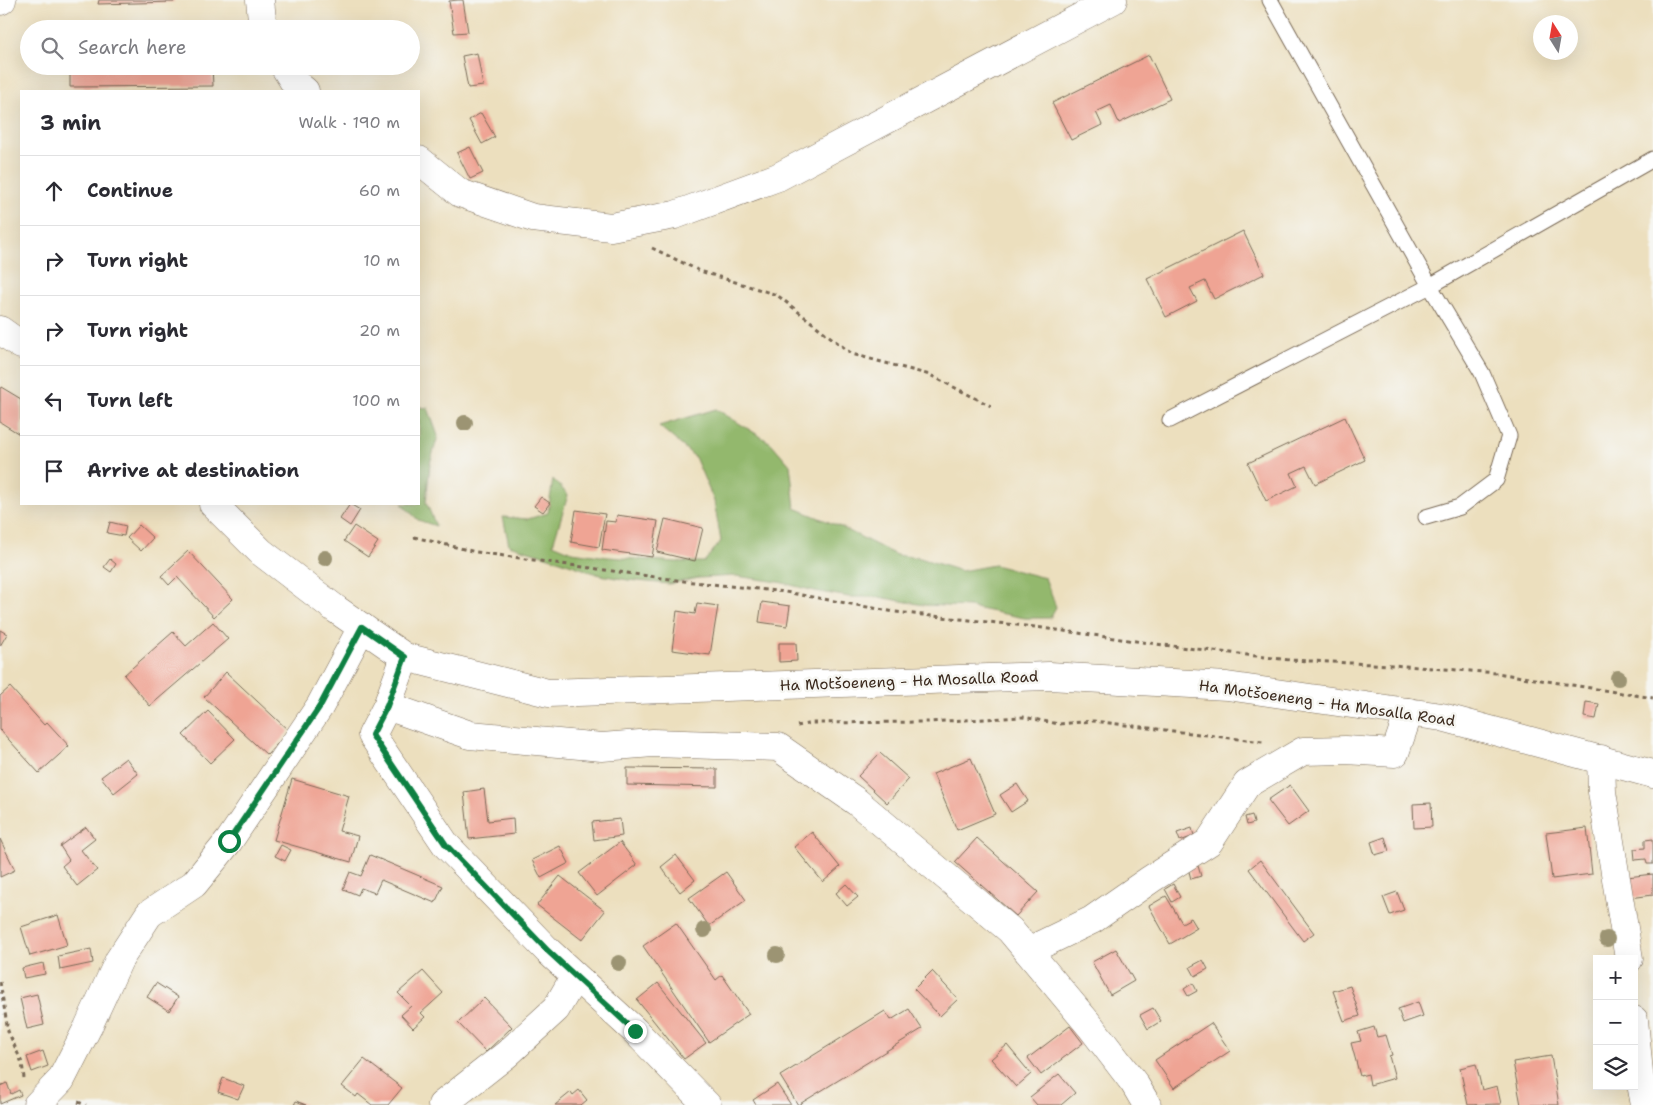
<!DOCTYPE html>
<meta charset="utf-8">
<style>
body{margin:0;font-family:"Shantell Sans",sans-serif;background:#f7f7f7;color:#2b2b33}
.controls{position:absolute;right:15px;bottom:15px;display:grid;overflow:hidden;border-radius:0px;box-shadow:0 5px 20px #0002}
.controls button{width:45px;height:45px;display:grid;place-items:center;padding:0;border:0;border-bottom:1px solid #e1e1e2;background:#fff;color:#2b2b33;font:25px sans-serif}
.compass{position:absolute;left:1533px;top:15px;width:45px;height:45px;border-radius:50%;background:#fff;box-shadow:0 5px 20px #0002;rotate:349deg}
.stop{position:absolute;width:15px;height:15px;margin:-11px;border:4px solid #0b8043;border-radius:50%;background:#fff}
.stop.end{background:#0b8043;border-color:#fff;box-shadow:0 1px 5px #0008}
.list{margin:0;padding:0;list-style:none}
h2{display:flex;justify-content:space-between;align-items:center;height:65px;margin:0;padding:0 20px;font-size:21px}
h2 small{font-size:16px;font-weight:400;color:#7c7c81}
.list li{display:grid;grid-template-columns:32px 1fr auto;gap:15px;align-items:center;box-sizing:border-box;height:70px;padding:0 20px;border-top:1px solid #e1e1e2}
.list b{display:block;font-size:19px;white-space:nowrap}
.list em{font-size:16px;font-style:normal;color:#7c7c81}
.icon{flex:none;width:28px;height:28px;fill:none;stroke:currentColor;stroke-width:2;stroke-linecap:round;stroke-linejoin:round}
.map{position:relative;flex:none;width:1653px;height:1105px;overflow:hidden}
.search{position:absolute;background:#fff;box-shadow:0 5px 20px #0002;left:20px;top:20px;width:400px;height:55px;display:flex;align-items:center;gap:12px;box-sizing:border-box;padding:0 18px;border-radius:28px;color:#7c7c81;font-size:19px}
.panel{position:absolute;background:#fff;box-shadow:0 5px 20px #0002;left:20px;top:90px;width:400px;height:415px;border-radius:0px}
.map>svg:first-child{display:block}
.forest{fill:#93b86d;stroke:#677146}
.building{fill:#efa494}
.lines{fill:none;stroke-linecap:round;stroke-linejoin:round}
.service-casing{stroke:#796956;stroke-width:17}
.minor-casing{stroke:#796956;stroke-width:29}
.secondary-casing{stroke:#796956;stroke-width:29}
.path{stroke:#796956;stroke-width:3;stroke-dasharray:4 4;stroke-linecap:butt}
.service{stroke:#fff;stroke-width:15}
.minor{stroke:#fff;stroke-width:28}
.secondary{stroke:#fff;stroke-width:28}
.tree{fill:#9c9473}
.route{stroke:#0b8043;stroke-width:6}
.labels{text-anchor:middle;stroke-width:5;stroke-linejoin:round;paint-order:stroke}
.street-label{font-size:15px;fill:#3b2a1e;stroke:#f6f6f2}
</style>
<div class="map">
<svg width="1653" height="1105" viewBox="0 0 1653 1105">
<rect width="100%" height="100%" fill="#f6f6f2"/>
<filter id="ink" filterUnits="userSpaceOnUse"><feTurbulence type="fractalNoise" baseFrequency=".02" numOctaves="2"/><feDisplacementMap in="SourceGraphic" scale="10" xChannelSelector="R" yChannelSelector="G"/><feConvolveMatrix kernelMatrix="1 2 1 2 8 2 1 2 1" color-interpolation-filters="sRGB"/></filter>
<filter id="wash" filterUnits="userSpaceOnUse"><feTurbulence type="fractalNoise" baseFrequency=".0096" numOctaves="4" result="noise"/><feDisplacementMap in="SourceGraphic" scale="20" xChannelSelector="R" yChannelSelector="G"/><feGaussianBlur stdDeviation="1.12" result="paint"/><feColorMatrix in="noise" values="0 0 0 0 0 0 0 0 0 0 0 0 0 0 0 0 0 1.4 0 .05"/><feComposite in="paint" operator="in"/></filter>
<g filter="url(#wash)">
<rect width="100%" height="100%" fill="#ecdfbe"/>
<path class="forest" d="M419,407l9,1 10,28 -8,27 -4,39 10,24 -18,-6 -16,-16h17z
M716,409l55,34 19,22 5,43 46,19 55,28 24,3 41,13 33,-6 51,13 11,29 -6,11h-25l-56,-11 -45,-2 -45,-8h-30l-34,-6 -36,-9 -43,-6 -37,2 -30,6 -41,-4 -28,-5 -51,-18 -40,-12 -6,-28 25,2 20,-6 5,-34 15,16 -15,49 19,8 36,5 68,5h28l17,-21 -7,-40 -19,-44 -36,-31z"/>
<g id="blocks">
<path class="building" d="M99,0h75v2l-76,2z
M458,0h5l5,32 -14,1 -5,-32z
M477,53l6,33 -15,2 -6,-32z
M1149,55l21,44 -51,24 -8,-18 -15,7 6,13 -31,15 -19,-37z
M70,66h142l1,20 -143,1z
M481,113l14,24 -13,7 -13,-24z
M470,147l13,26 -13,6 -13,-26z
M1243,231l21,43 -50,25 -9,-18 -15,7 7,13 -31,16 -19,-38z
M1,387l20,12v36l-21,-13v-33z
M1345,417l20,43 -50,24 -9,-18 -15,7 6,13 -31,15 -18,-38z
M541,497l9,6 -7,9 -9,-6z
M350,504l10,6 -10,16 -10,-7z
M576,510l29,4 -6,33 -28,-5z
M617,515l41,6 -6,36 -50,-7 4,-29 10,1z
M665,519l38,9 -8,33 -38,-9z
M110,522l16,4 -2,10 -17,-3z
M139,525l14,13 -12,13 -14,-13z
M354,526l24,16 -10,15 -24,-16z
M188,551l45,48 -19,18 -37,-40 -8,8 -8,-9z
M110,559l6,5 -5,8 -7,-5z
M762,602l28,4 -3,20 -28,-4z
M697,603l21,3 -8,49 -38,-5 5,-39 18,3z
M213,622l15,17 -78,67 -26,-31 49,-43 13,14z
M0,630l7,4 -7,12z
M779,643h17l1,18 -18,1z
M226,672l63,59 -22,24 -63,-58z
M10,687l34,38 3,-3 22,24 -30,27 -39,-43v-34z
M1586,702l13,2 -3,15 -12,-2z
M208,711l27,28 -25,24 -27,-28z
M880,753l29,26 -22,24 -29,-27z
M126,758l12,16 -24,19 -13,-16z
M971,758l24,56 -38,16 -24,-56z
M627,768l90,1v18l-90,-2z
M292,779l57,17 -10,35 19,5 -7,26 -77,-22z
M1017,784l11,17 -17,11 -11,-17z
M1290,785l19,26 -21,15 -20,-26z
M484,789l4,32 25,-3 1,16 -45,5 -5,-47z
M1431,803l1,24 -18,1 -1,-24z
M1252,815l2,8 -7,2 -2,-8z
M620,819l2,17 -28,4 -2,-18z
M86,827l9,12 -14,11 16,20 -20,16 -15,-20 7,-6 -9,-14z
M1192,828l2,8 -14,5 -3,-8z
M1587,828l5,46 -40,5 -6,-46z
M812,832l28,35 -17,15 -29,-35z
M1385,837l4,14 -14,4 -4,-13z
M977,838l61,54 -22,24 -61,-54z
M0,839l15,31 -15,7z
M1653,839v25h-6l-1,-5 -11,1 -1,-11 11,-1v-8z
M620,842l17,23 -40,31 -18,-23z
M281,845l10,5 -6,11 -10,-5z
M560,846l9,17 -28,15 -9,-18z
M370,855l73,31 -8,17 -54,-23 -6,13 -14,-5 -3,7 -15,-6 7,-17 11,4z
M676,855l19,25 -15,12 -19,-25z
M1260,860l54,73 -11,8 -54,-72z
M1198,866l3,10 -10,3 -3,-11z
M726,872l20,28 -37,26 -20,-28z
M1653,874v21l-23,3 -3,-21z
M560,876l45,35 -23,29 -45,-35z
M846,884l12,13 -11,9 -11,-13z
M1173,884l7,13 -8,5 -7,-13z
M1397,892l7,18 -14,5 -7,-18z
M1166,896l16,27 9,-5 6,10 -27,16 -21,-38z
M58,915l9,30 -37,11 -9,-29z
M676,923l40,57 6,-5 27,39 -40,28 -66,-96z
M91,949l2,14 -33,7 -2,-14z
M1116,949l18,32 -24,14 -18,-33z
M1203,960l5,9 -13,7 -5,-9z
M43,963l2,11 -21,4 -2,-10z
M423,971l20,22 -22,20 4,4 -12,11 -12,-13 10,-9 -13,-13z
M932,971l26,28 -18,17 -26,-27z
M156,983l22,14 -9,14 -22,-14z
M658,983l48,60 -22,16 -47,-59z
M1193,983l4,8 -9,5 -4,-7z
M1350,986l10,30 -16,5 -11,-30z
M37,994l7,31 -17,4 -7,-31z
M484,998l28,29 -26,25 -28,-29z
M1418,1002l5,14 -20,7 -5,-14z
M1153,1008l8,13 -13,8 -8,-14z
M909,1009l13,20 -124,76 -18,-29 105,-65 6,9z
M1211,1023l19,28 -56,37 -19,-28z
M1070,1026l13,17 -42,32 -13,-17z
M1374,1027l3,10 9,-2 6,20 -3,1 6,22 -25,7 -2,-11 -8,2 -9,-33 10,-2 -3,-9z
M1007,1045l24,29 -15,13 -25,-28z
M43,1051l5,15 -16,6 -5,-15z
M1551,1056l8,49h-38l-8,-43z
M364,1059l38,29 -14,17h-16l-14,-11 -2,3 -14,-11z
M1476,1064l6,26 15,-4 4,18 -33,1 -8,-37z
M1059,1074l16,19 -14,12h-24l-7,-8z
M223,1078l21,8 -6,13 -20,-7z
M7,1083l4,11 8,-4 2,5 -21,9v-18z
M777,1084l14,21h-35l-3,-5z
M579,1090l8,10 -6,5h-26l16,-13 2,3z
M296,1101l10,4h-12z"/>
</g>
</g>
<g filter="url(#ink)">
<use href="#blocks" fill-opacity="0" stroke="#796956" stroke-width="1"/>
<g class="lines">
<g class="service-casing">
<path id="service" d="M1270,0l160,286 52,87 27,63 -13,44 -36,27 -34,10
M1170,420l260,-134 223,-127"/>
</g>
<g class="minor-casing">
<path id="minor" d="M260,0l3,29
M0,1l2,-1
M284,66l10,16 11,9
M419,160l41,33 73,25 78,9 64,-12 103,-38 335,-177
M405,657l-18,49 -15,29 74,110 102,106 87,80 72,74
M387,706l83,29 132,12 51,-4 125,4 79,55 153,128 81,97 43,56 13,22
M1601,759l1,33 27,167
M1028,951l64,-31 59,-41 58,-37 38,-58 56,-33 42,-1 50,3 14,-41
M1634,1020l5,53 6,32
M37,1105l24,-25 27,-53 31,-67 30,-46 45,-30 35,-43 91,-135 42,-79
M442,1105l65,-51 49,-45 19,-33"/>
</g>
<g class="secondary-casing">
<path id="secondary" d="M0,330l21,15
M213,504l48,48 76,58 68,47 143,36 501,-17 178,10 215,31 211,57"/>
</g>
<path class="path" d="M652,248l48,23 77,24 75,59 78,21 61,31
M414,537l62,15 208,29 101,11 110,20 140,15 136,19 119,14 102,5 105,8 156,25
M797,726l15,-3 115,-1 96,-5 36,7 34,-3 170,21
M0,982l8,49 14,32 2,15
M78,1102l8,3"/>
<use href="#service" class="service"/>
<use href="#minor" class="minor"/>
<use href="#secondary" class="secondary"/>
</g>
<g class="tree">
<circle cx="465" cy="423" r="8"/>
<circle cx="325" cy="558" r="8"/>
<circle cx="1618" cy="678" r="8"/>
<circle cx="704" cy="930" r="8"/>
<circle cx="1607" cy="939" r="8"/>
<circle cx="777" cy="955" r="8"/>
<circle cx="619" cy="963" r="8"/>
</g>
</g>
<g class="lines" filter="url(#ink)">
<path class="route" d="M229,841l91,-135 42,-79 43,30 -18,49 -15,29 74,110 102,106 87,80"/>
</g>
<g class="labels">
<g class="street-label">
<text transform="translate(909 681) rotate(-2)" y="5">Ha Motšoeneng - Ha Mosalla Road</text>
<text transform="translate(1327 703) rotate(8)" y="5">Ha Motšoeneng - Ha Mosalla Road</text>
</g>
</g>
</svg>
<div class="controls">
<button>+</button>
<button>−</button>
<button><svg class="icon" aria-label="layers" viewBox="0 0 24 24"><path d="M12 4l9 5-9 5-9-5zM3 14l9 5 9-5"/></svg></button>
</div>
<svg class="compass" viewBox="-18 -18 36 36"><path d="M0-13l5 13h-10z" fill="#e53935"/><path d="M0 13l5-13h-10z" fill="#7c7c81"/></svg>
<div class="stop" style="left:229px;top:841px"></div>
<div class="stop end" style="left:635px;top:1031px"></div>
<div class="search"><svg class="icon" aria-label="search" viewBox="0 0 24 24"><circle cx="10" cy="10" r="6"/><path d="M15 15l6 6"/></svg>Search here</div>
<section class="panel">
<h2>3 min<small>Walk · 190 m</small></h2>
<ul class="list">
<li><svg class="icon" aria-label="ahead" viewBox="0 0 24 24"><path d="M12 20V5M6 11l6-6 6 6"/></svg><div><b>Continue</b></div><em>60 m</em></li>
<li><svg class="icon" aria-label="right" viewBox="0 0 24 24"><path d="M7 20v-9h11M14 6l5 5-5 5"/></svg><div><b>Turn right</b></div><em>10 m</em></li>
<li><svg class="icon" aria-label="right" viewBox="0 0 24 24"><path d="M7 20v-9h11M14 6l5 5-5 5"/></svg><div><b>Turn right</b></div><em>20 m</em></li>
<li><svg class="icon" aria-label="left" viewBox="0 0 24 24"><path d="M17 20v-9H6M10 6l-5 5 5 5"/></svg><div><b>Turn left</b></div><em>100 m</em></li>
<li><svg class="icon" aria-label="arrive" viewBox="0 0 24 24"><path d="M6 21V4h12l-3 4 3 4H6"/></svg><div><b>Arrive at destination</b></div></li>
</ul>
</section>
</div>
